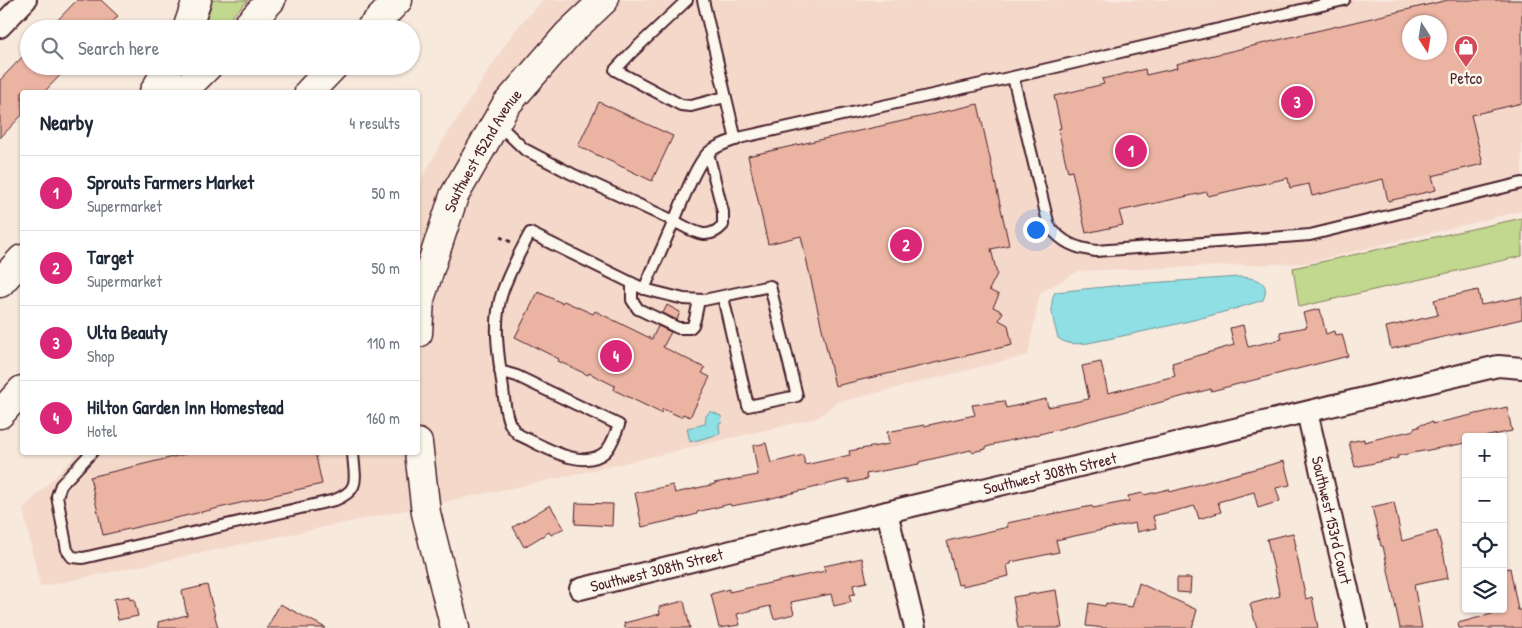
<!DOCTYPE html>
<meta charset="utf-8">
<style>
body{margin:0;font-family:"Patrick Hand",sans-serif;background:#f2f2f3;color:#1f2937}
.controls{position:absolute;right:15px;bottom:15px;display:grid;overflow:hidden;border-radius:5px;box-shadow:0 1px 4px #0004}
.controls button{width:45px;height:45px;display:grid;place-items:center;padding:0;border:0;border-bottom:1px solid #e0e1e3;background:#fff;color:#1f2937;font:25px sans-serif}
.compass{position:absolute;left:1402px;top:15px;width:45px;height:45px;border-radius:50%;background:#fff;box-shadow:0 1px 4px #0004;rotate:168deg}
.you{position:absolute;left:1035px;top:229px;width:18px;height:18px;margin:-12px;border:4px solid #fff;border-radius:50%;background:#1a73e8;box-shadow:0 0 0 8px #1a73e833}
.badge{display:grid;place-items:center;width:32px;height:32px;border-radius:50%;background:#db2777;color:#fff;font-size:16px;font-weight:700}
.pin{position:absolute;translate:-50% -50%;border:2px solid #fff;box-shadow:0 1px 5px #0006}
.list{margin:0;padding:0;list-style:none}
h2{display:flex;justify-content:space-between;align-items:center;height:65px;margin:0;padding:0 20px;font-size:21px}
h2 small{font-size:16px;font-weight:400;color:#747a83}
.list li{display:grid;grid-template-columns:32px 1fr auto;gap:15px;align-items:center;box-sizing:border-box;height:75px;padding:0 20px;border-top:1px solid #e0e1e3}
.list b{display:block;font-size:19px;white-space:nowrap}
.list p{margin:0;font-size:16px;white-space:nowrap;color:#747a83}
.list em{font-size:16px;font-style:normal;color:#747a83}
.icon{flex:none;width:28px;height:28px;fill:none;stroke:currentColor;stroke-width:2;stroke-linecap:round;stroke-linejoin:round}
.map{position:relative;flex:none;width:1522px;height:628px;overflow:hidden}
.search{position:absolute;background:#fff;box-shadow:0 1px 4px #0004;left:20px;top:20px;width:400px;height:55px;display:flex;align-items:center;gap:12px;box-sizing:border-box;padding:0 18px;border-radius:28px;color:#747a83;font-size:19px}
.panel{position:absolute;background:#fff;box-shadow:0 1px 4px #0004;left:20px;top:90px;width:400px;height:365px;border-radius:5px}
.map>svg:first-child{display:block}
.built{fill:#f4d9cb;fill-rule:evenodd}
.green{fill:#c1d88e;stroke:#867c5c}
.water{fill:#8ee0e4;stroke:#73939a}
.building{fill:#ebb3a2;stroke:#4a1f2b;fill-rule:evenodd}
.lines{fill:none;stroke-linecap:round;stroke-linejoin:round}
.lane-casing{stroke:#4a1f2b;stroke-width:14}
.street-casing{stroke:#4a1f2b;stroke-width:24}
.secondary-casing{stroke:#4a1f2b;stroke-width:31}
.highway-casing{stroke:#4a1f2b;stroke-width:31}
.path{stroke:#4a1f2b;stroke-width:3;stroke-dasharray:4 4;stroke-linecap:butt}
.lane{stroke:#fbf7ec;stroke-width:10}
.street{stroke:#fbf7ec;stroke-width:20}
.secondary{stroke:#fbf7ec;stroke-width:28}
.highway{stroke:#fbf7ec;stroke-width:28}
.labels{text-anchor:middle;stroke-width:5;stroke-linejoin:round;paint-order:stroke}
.poi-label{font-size:16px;fill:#4a1f2b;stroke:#fbf7ec}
.street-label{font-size:16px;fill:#4a1f2b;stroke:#fbf7ec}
</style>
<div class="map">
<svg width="1522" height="628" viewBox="0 0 1522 628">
<rect width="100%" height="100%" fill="#f8e9dd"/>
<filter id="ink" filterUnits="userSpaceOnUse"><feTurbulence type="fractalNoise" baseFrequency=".02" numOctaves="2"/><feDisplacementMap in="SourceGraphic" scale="10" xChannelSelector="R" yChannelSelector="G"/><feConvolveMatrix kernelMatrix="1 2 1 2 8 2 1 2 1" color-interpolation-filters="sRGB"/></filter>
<g filter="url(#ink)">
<path class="built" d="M543,0h979v211l-215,52 -228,8 -39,22 -12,62 -192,48 -19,15 -244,57 -533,112 -17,-78 55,-56 340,-1v-257l4,-17 20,-36 73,-112zM1410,22h30v30h-30z"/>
<path class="green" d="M206,0h42l-28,29h-24z
M1522,218v38l-223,51 -6,-39z"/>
<path class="water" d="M1240,277c14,1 32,3 23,23 -57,19 -116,31 -175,43 -11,1 -21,2 -30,-5 -4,-15 -10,-32 -3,-46l78,-8z
M710,411l11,5 1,7 -3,1 1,10 -30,8 -3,-14 18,-4 1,-8z"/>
<path class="building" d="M77,0h24l17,16 -12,13h-57z
M1448,0h74v103l-51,12 12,49 -51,12 4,14 -48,11 -5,-22 -71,17 -3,-12 -19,4 -2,-10 -80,18 -1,-4 -88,19 4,14 -37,8 -14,-62 -4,1 -10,-43 3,-1 -7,-32 50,-12 -2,-5 43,-10 1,6 31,-7 -1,-4zM1410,22h30v30h-30z
M29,50v16h40l-25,26h-22v23l-22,23v-58z
M599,102l74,34 -21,45 -74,-35z
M978,104l31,141 -18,4 6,25 -8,16 10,5 -6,12 10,5 -4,8 9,5 4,20 -177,41 -34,-150 -33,8 -20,-88z
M1478,290l3,15 41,-8v22l-131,30 -5,-22 52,-12 -4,-15z
M538,292l24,11 2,-2 29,13 2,-3 57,28 6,-13 13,6 -8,15 42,21 -3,5 8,4 -20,40 -7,-3 -2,3 -18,-8 -2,4 -47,-23 1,-4 -26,-13 -1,2 -30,-14 1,-2 -44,-22z
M667,305l13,7 -3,8 -14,-7z
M1320,309l6,25 8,-3 1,4 7,-1 6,22 -137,35v-2l-171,45 -46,10v1l-8,2v2l-14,3 -1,-2 -52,12v2l-53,10 1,5 -18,4v-4l-85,21 -33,6 -1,-2 -33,8v2l-7,2 -48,11 -7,-34 38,-8 2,8 40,-9 -1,-1 44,-8 -5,-29 13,-3 5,20 32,-8 2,10 45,-10 -1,-4 40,-7 -2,-12 37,-7v1l51,-11 -3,-10 32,-4 2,7 40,-9 2,8 41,-8 -7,-33 19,-4 7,31 67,-17 -3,-13 62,-18 -4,-17 13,-3 5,22 34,-8 -2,-7 27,-5 -4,-14z
M1507,407l5,24 -28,6h-18v6l-69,13 1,2 -43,9 -6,-25 15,-3v3l50,-12v-2l5,-1v-2l13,-3v2z
M194,452h121l7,32 -219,51 -13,-58z
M1284,461l6,24 -14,3 4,13 -22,7 -4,-16 -36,10 3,10 -22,7 -4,-13 -42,10 3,12 -19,4 -2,-9 -79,17 3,12 -48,10v2l-4,1 2,11 -47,10v-2l-4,1 -11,-44 61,-14 -1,-4 85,-17 1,2 36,-7 -1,-5 15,-3 1,2 25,-6 1,3z
M1394,502l8,39 35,-10 7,25 4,22 -34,7 8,43h-22l-17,-82h-2l-9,-39z
M576,503l37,1 -1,22 -37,-2z
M550,505l14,23 -13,7 -2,-3 -25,15 -11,-20z
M1293,533l3,13h-1l11,53 6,-2 6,31h-61l-7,-24 30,-8 -13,-57z
M862,558l5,24 -14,3 2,9 -6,1 2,7 -17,4 -3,-12 -40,8 3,12 -20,5 -4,-13 -33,8 3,11 -21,3 -8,-34 18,-5v3l96,-21 -1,-5z
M1510,568l8,42h4v18h-63l-1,-5 45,-12v-42z
M1177,578h14l-1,15 -13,-1z
M1139,583l58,27 -5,18h-87l-19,-2 3,-23 16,3 1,-3 26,4z
M207,585l11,43h-59l-1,-6 29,-7 -5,-24z
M1056,590l6,38h-44l-5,-31z
M129,596l1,4 4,-1 4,17 -20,4 -4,-21z
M684,601l6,27h-65l-1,-5 36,-9 -1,-7z
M280,604l46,24h-59z"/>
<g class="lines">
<g class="lane-casing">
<path id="lane" d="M687,0l-56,53 -16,17 66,35 10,1 34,-9
M703,0l33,140
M1013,77l36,149c14,17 26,22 47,25l214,-16 212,-52
M497,123l27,26 48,25 102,47 -30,68 40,10 20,1 66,-14 27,110 -49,10 -25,-109
M708,153l15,59v13c-16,18 -31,5 -49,-4 8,-18 20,-53 33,-67 9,-9 25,-13 36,-17l270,-60 331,-77
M632,283v17l6,9 40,19h12l3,-3 2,-6 4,-19
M500,371l17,5 102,49c-4,9 -7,21 -14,27 -23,20 -63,-7 -86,-17 -5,-5 -9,-9 -11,-16 -3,-9 -4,-20 -5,-30 -4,-30 -11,-67 -1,-96 7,-21 18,-41 28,-60l114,56
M92,452l-31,33 -4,11 10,54 5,7 11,1 252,-58c27,-11 19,-22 18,-48"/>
</g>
<g class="street-casing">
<g id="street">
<path d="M0,27l26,-27"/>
<path id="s1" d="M1307,412l50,216"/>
<path d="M887,512l28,116"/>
<path id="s2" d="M580,589l307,-77 611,-146 24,2"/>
</g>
</g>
<g class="secondary-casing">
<g id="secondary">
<path id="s3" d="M418,333l2,-34 34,-103 52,-91 62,-71 36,-34"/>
<path d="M418,443l8,70 29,115"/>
</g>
</g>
<g class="highway-casing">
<path id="highway" d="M187,29l10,-29
M244,29l27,-29
M370,29l28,-29
M154,92l15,-26
M182,92l26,-26
M309,92l25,-26
M0,283l22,-24
M0,414l22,-24"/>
</g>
<path class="path" d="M500,237l11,5"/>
<use href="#lane" class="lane"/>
<use href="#street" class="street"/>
<use href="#secondary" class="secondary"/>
<use href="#highway" class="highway"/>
</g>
</g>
<defs>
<g id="shop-pin" transform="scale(1.25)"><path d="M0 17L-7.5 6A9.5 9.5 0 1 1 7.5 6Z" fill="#d1495b" stroke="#fbf7ec"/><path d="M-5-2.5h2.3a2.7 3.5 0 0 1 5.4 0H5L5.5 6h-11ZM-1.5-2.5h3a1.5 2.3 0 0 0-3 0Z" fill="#fff"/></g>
</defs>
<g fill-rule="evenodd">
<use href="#shop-pin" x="1466" y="47"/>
</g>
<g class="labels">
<g class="poi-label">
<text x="1466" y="84">Petco</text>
</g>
<g class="street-label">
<text dy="6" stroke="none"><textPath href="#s3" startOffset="196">Southwest 152nd Avenue</textPath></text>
<text dy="6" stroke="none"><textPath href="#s2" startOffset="484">Southwest 308th Street</textPath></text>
<text dy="6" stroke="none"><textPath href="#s1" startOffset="111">Southwest 153rd Court</textPath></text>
<text dy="6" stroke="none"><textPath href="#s2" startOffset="79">Southwest 308th Street</textPath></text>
</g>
</g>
</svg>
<div class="controls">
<button>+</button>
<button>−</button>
<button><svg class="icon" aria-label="locate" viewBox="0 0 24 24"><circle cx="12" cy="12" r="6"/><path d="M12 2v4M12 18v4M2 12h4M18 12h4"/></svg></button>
<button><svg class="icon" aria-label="layers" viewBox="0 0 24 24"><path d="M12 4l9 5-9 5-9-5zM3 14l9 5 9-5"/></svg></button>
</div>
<svg class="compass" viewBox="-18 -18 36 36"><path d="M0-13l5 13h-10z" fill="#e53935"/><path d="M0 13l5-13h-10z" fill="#747a83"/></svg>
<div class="you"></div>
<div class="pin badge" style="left:1131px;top:151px">1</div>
<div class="pin badge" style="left:906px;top:245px">2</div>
<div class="pin badge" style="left:1297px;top:102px">3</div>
<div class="pin badge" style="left:616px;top:356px">4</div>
<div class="search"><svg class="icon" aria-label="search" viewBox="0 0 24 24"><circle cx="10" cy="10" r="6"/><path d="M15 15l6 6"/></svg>Search here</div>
<section class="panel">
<h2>Nearby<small>4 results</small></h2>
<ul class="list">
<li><span class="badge">1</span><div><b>Sprouts Farmers Market</b><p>Supermarket</p></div><em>50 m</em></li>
<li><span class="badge">2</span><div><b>Target</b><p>Supermarket</p></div><em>50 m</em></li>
<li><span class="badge">3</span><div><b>Ulta Beauty</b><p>Shop</p></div><em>110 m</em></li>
<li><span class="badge">4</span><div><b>Hilton Garden Inn Homestead</b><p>Hotel</p></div><em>160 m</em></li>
</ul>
</section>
</div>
